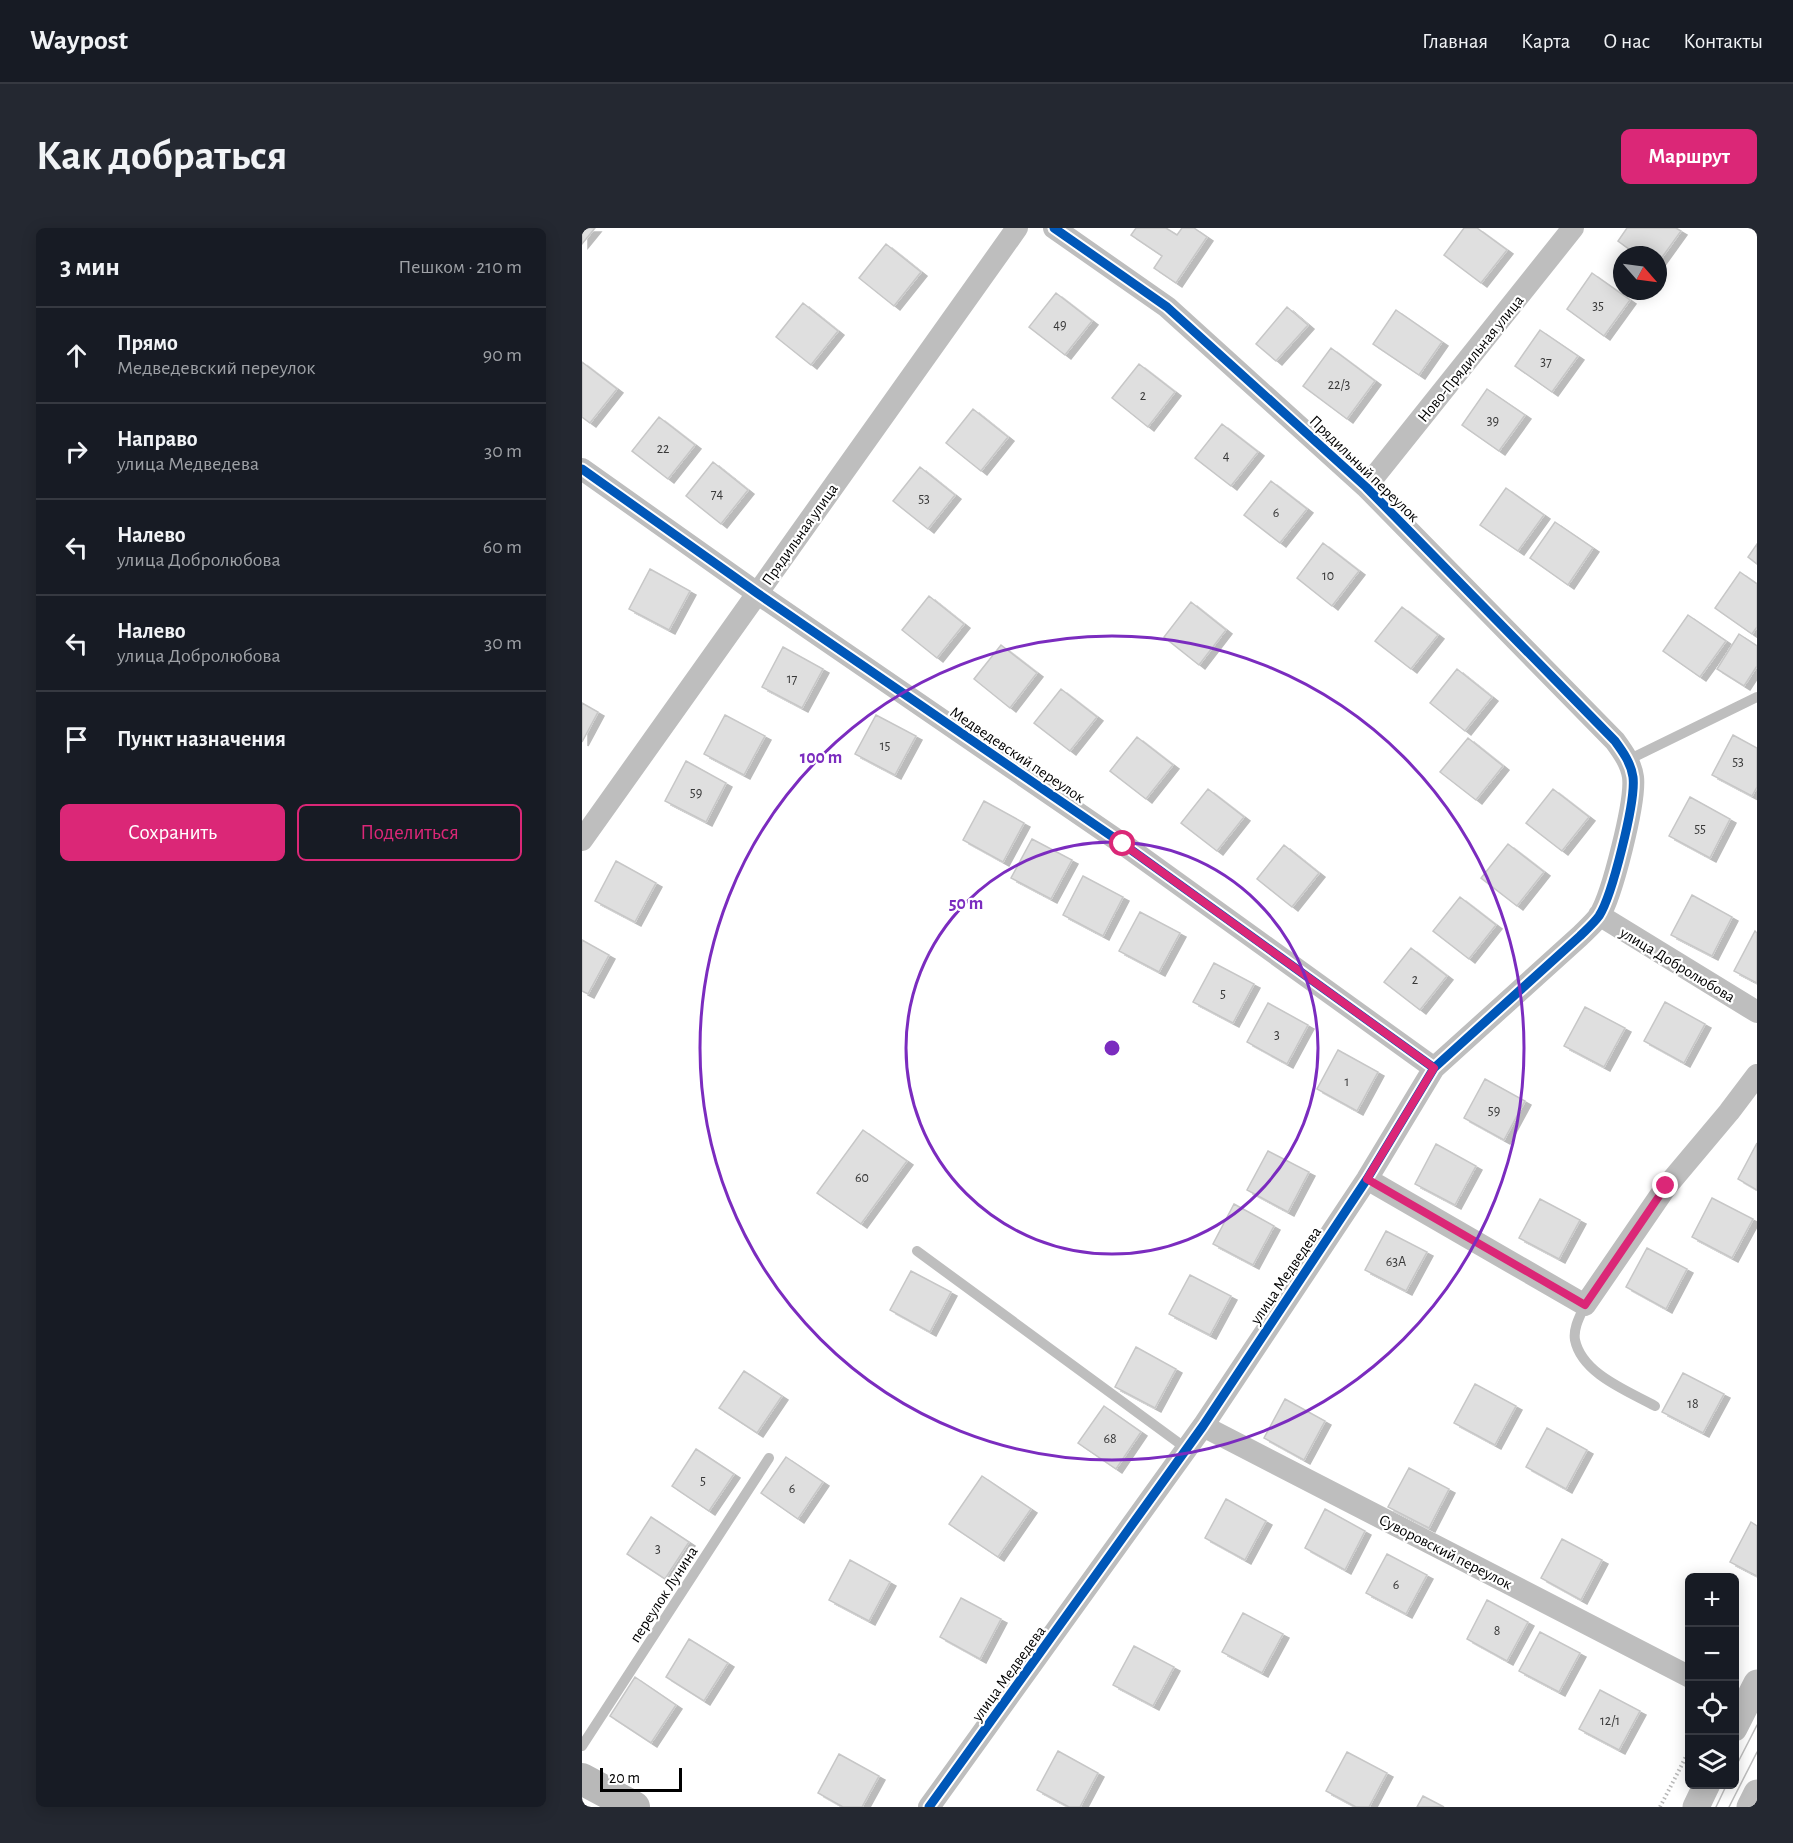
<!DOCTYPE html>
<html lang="ru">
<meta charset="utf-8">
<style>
body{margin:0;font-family:"Alegreya Sans",sans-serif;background:#242831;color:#f1f3f6}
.controls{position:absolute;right:18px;bottom:18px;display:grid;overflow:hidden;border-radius:9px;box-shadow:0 3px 15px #0003}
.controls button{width:54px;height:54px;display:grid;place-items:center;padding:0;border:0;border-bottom:2px solid #363941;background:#171b24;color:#f1f3f6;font:30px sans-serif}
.compass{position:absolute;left:1031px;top:18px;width:54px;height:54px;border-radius:50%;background:#171b24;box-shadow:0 3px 15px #0003;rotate:118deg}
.scale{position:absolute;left:18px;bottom:15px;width:82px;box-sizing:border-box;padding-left:6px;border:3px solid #000;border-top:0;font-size:16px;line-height:21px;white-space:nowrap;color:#000;-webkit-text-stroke:4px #fff;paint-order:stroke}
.stop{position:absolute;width:18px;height:18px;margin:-14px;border:4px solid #db2777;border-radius:50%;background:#fff}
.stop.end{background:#db2777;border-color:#fff;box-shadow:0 2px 6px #0008}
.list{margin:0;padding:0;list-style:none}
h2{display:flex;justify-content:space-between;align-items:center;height:78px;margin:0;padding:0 24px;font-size:26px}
h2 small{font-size:20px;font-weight:400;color:#9ea1a6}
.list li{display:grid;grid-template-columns:39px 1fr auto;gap:18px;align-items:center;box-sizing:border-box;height:96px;padding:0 24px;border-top:2px solid #363941}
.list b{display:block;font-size:22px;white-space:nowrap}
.list p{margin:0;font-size:20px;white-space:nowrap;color:#9ea1a6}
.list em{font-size:20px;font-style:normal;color:#9ea1a6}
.actions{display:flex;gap:12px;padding:18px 24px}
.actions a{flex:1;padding:14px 0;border:2px solid #db2777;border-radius:9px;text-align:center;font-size:21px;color:#db2777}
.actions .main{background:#db2777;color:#fff}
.icon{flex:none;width:33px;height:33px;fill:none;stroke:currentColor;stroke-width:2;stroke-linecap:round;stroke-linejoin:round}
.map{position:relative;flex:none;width:1175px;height:1579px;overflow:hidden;border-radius:9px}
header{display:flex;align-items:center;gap:36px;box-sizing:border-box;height:84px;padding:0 30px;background:#171b24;border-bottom:2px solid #363941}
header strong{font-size:28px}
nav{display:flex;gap:33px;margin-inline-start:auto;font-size:21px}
.intro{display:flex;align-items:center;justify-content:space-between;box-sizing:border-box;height:144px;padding:0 36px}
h1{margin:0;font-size:42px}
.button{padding:15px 27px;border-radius:9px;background:#db2777;color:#fff;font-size:21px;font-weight:700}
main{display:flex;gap:36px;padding:0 36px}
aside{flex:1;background:#171b24;border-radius:9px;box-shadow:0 3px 15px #0003}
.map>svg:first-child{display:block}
.building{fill:#dfdfdf;stroke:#c7c7c7;stroke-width:1.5;filter:url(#shadow)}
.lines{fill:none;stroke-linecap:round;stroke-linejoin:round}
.path{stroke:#b9b9b9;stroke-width:4;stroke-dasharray:1.5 3;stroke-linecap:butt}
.service{stroke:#bebebe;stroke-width:10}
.minor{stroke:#bebebe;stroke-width:22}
.tertiary{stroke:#bebebe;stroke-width:27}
.secondary{stroke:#b8b8b8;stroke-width:32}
.tram{stroke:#bebebe;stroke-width:1.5}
.cycleway-casing{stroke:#fff;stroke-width:13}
.cycleway{stroke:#0057b8;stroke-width:9}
.route{stroke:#db2777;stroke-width:8}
.ring{fill:none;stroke:#7b2cbf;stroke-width:3}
.labels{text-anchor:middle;stroke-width:4.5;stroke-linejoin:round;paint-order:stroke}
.number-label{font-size:14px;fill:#383838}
.street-label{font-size:16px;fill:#000;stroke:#fff}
.centre{fill:#7b2cbf;stroke:#fff;stroke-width:3}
.ring-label{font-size:18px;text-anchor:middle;font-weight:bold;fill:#7b2cbf;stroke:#fff;stroke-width:4.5;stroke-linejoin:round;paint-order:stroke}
</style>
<header>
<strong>Waypost</strong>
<nav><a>Главная</a><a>Карта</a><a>О нас</a><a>Контакты</a></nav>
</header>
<div class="intro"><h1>Как добраться</h1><a class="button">Маршрут</a></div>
<main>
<aside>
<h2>3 мин<small>Пешком · 210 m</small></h2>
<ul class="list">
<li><svg class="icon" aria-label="ahead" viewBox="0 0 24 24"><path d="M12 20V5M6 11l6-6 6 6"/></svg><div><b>Прямо</b><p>Медведевский переулок</p></div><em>90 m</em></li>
<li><svg class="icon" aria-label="right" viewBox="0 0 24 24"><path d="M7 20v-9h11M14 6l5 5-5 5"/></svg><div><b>Направо</b><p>улица Медведева</p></div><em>30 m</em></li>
<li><svg class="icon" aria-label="left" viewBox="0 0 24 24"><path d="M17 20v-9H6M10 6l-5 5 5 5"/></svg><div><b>Налево</b><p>улица Добролюбова</p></div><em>60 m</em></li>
<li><svg class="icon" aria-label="left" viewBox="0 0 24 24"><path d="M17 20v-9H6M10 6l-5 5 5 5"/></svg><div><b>Налево</b><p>улица Добролюбова</p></div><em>30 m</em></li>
<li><svg class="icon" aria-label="arrive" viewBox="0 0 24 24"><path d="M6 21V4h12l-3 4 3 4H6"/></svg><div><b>Пункт назначения</b></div></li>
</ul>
<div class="actions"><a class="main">Сохранить</a><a>Поделиться</a></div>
</aside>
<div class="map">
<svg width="1175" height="1579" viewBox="0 0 1175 1579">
<defs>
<filter id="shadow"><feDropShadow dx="6" dy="4" stdDeviation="0" flood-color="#0004"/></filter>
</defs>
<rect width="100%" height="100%" fill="#fff"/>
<path class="building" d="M0,0h13l-13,16z
M554,0h30l11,7 5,-7h12l13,9 -31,46 -22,-15 8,-12 -31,-21z
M882,0h13l30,22 -26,33 -37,-28z
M1045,0h49l5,3 -23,32v-8h-21l-19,-14z
M304,16l35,28 -27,34 -35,-28z
M1010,45l38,27 -26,36 -37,-27z
M474,65l36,28 -27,34 -36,-28z
M221,75l35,28 -27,34 -35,-28z
M705,79l21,18 -32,36 -20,-17z
M814,82l46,32 -23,33 -46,-31z
M958,102l38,26 -26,36 -37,-26z
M749,120l44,33 -28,38 -44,-33z
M0,134l35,27 -27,34 -8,-6z
M557,136l36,28 -27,35 -36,-29z
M905,161l38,26 -26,36 -37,-26z
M391,181l35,28 -27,34 -35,-28z
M77,189l36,28 -27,34 -36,-28z
M640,196l36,28 -27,34 -36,-28z
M131,234l35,28 -27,34 -35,-28z
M338,239l35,28 -27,34 -35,-28z
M689,253l36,28 -27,34 -36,-28z
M924,260l38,27 -26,36 -38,-26z
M973,294l38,26 -25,37 -38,-27z
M741,315l36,28 -27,35 -35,-28z
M1175,316v20l-9,-7z
M68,341l40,22 -21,39 -40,-21z
M1158,344l17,12v43l-5,7 -37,-26z
M347,368l35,28 -27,34 -35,-28z
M609,374l35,28 -27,35 -35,-28z
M820,379l36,28 -27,34 -36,-28z
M1106,387l38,26 -26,36 -37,-26z
M1157,406l18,12v20l-13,20 -27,-17z
M419,417l36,28 -27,35 -36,-29z
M201,419l40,22 -21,39 -40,-21z
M875,441l35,28 -27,34 -35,-28z
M479,461l36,28 -27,34 -36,-28z
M0,475l16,9 -16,30z
M143,487l40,21 -21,39 -40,-21z
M294,487l40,21 -21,39 -40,-21z
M1151,507l24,13v39l-5,9 -40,-21z
M555,509l36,28 -27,34 -36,-28z
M886,510l35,28 -27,34 -36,-28z
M104,533l40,22 -20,39 -41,-21z
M626,561l36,28 -27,34 -36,-28z
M971,561l36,28 -27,34 -36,-28z
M1108,569l40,22 -20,39 -41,-22z
M402,573l40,22 -21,39 -40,-22z
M450,611l40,21 -21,39 -40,-21z
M926,616l36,28 -27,34 -36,-28z
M702,617l35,28 -27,34 -35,-28z
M34,633l40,22 -21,39 -40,-21z
M501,648l40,21 -20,39 -40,-21z
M1110,667l40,22 -20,39 -41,-21z
M878,669l36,28 -27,34 -36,-28z
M558,684l40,21 -21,39 -40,-21z
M1173,703l2,2v50l-23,-12z
M0,712l27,15 -21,39 -6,-3z
M829,720l36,28 -27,34 -36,-28z
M632,735l40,21 -21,39 -40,-21z
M1083,774l40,22 -21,39 -40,-22z
M686,775l40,22 -21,39 -40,-22z
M1003,779l40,21 -21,39 -40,-21z
M756,822l40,22 -21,39 -40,-22z
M903,851l40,22 -21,39 -40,-22z
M281,902l44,31 -46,63 -44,-31z
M1175,915v47l-19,-11z
M854,916l40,22 -21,39 -40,-21z
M686,923l41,21 -21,40 -41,-22z
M1130,970l41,21 -21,39 -40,-21z
M958,971l40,21 -21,39 -40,-21z
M652,976l40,22 -21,39 -40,-21z
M804,1003l41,21 -21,39 -41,-21z
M1065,1020l40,21 -21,40 -40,-22z
M329,1043l40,21 -21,40 -40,-22z
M608,1047l41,21 -21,39 -41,-21z
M554,1119l40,22 -21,39 -40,-21z
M162,1143l38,25 -25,37 -38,-25z
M1101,1145l41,21 -21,39 -41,-21z
M893,1156l41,22 -21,39 -41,-22z
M703,1171l40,22 -21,39 -40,-22z
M522,1178l37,26 -25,37 -38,-26z
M965,1200l40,22 -21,39 -40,-22z
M114,1221l38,25 -25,37 -37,-25z
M204,1229l37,25 -25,37 -37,-26z
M827,1240l40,21 -20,39 -41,-21z
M400,1248l49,33 -33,48 -49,-33z
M644,1271l40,22 -21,39 -40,-22z
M743,1281l40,22 -20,39 -40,-22z
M69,1289l38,25 -24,37 -38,-25z
M1169,1294l6,4v50l-27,-14z
M980,1311l40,21 -21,40 -40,-22z
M805,1326l40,21 -21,39 -40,-21z
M268,1332l40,22 -21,39 -40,-21z
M379,1370l40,21 -21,40 -40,-22z
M905,1372l41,22 -21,39 -40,-22z
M661,1385l40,21 -21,39 -40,-21z
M958,1404l40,21 -21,39 -40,-21z
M107,1411l39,24 -24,38 -38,-24z
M552,1418l40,21 -21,39 -40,-21z
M53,1449l41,28 -25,38 -41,-27z
M1018,1462l40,21 -21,39 -40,-21z
M476,1523l40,22 -18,34h-11l-32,-17z
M765,1524l40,21 -18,34h-13l-30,-16z
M257,1526l40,22 -17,31h-19l-25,-14z
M841,1568l21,11h-27z"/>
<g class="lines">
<path class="path" d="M1078,1579l30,-58"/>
<path class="service" d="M1046,532l129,-63
M335,1023l270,198
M1003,1077c-5,11 -12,23 -10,35 7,34 53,51 80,66
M0,1518l187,-288"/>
<path class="minor" d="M0,241l175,124 366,251 311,224
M784,259l207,-259
M0,612l435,-612
M1017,687l158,97
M785,951l218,126 81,-118 63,-75 28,-37
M621,1198l487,251
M347,1579l274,-381 164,-247 67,-111 146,-132c6,-6 14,-13 19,-20 13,-20 37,-115 34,-139 -2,-14 -10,-25 -18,-36l-249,-254 -199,-180 -113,-79"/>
<path class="tertiary" d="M1152,1500l23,-45
M1114,1579l11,-23
M1168,1579l7,-14"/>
<path class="secondary" d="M0,1551l52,28"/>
<path class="tram" d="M1152,1542l23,-45
M1134,1579l11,-23
M1147,1579l28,-55"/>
<g class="cycleway-casing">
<path id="cycleway" d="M0,241l175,124 366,251 311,224
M347,1579l274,-381 164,-247 67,-111 146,-132c6,-6 14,-13 19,-20 13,-20 37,-115 34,-139 -2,-14 -10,-25 -18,-36l-249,-254 -199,-180 -113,-79"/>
</g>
<use href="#cycleway" class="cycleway"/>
</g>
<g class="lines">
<path class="route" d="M541,616l311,224 -67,111 218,126 81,-119"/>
</g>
<g class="ring">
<circle cx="530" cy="820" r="206"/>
<circle cx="530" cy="820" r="412"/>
</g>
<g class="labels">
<g class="number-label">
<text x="1016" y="82">35</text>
<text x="478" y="101">49</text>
<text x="964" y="138">37</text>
<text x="757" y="161">22/3</text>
<text x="561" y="172">2</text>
<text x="911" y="197">39</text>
<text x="81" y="225">22</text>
<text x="644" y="232">4</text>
<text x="135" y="270">74</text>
<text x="342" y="275">53</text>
<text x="694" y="289">6</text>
<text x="746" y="352">10</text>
<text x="210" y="455">17</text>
<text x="303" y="522">15</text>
<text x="1156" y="538">53</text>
<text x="114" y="569">59</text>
<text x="1118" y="605">55</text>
<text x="833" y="756">2</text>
<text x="641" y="770">5</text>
<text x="695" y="811">3</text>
<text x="765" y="858">1</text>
<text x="912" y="887">59</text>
<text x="280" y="954">60</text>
<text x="814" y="1038">63А</text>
<text x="1111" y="1180">18</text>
<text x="528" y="1215">68</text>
<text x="121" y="1257">5</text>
<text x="210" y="1265">6</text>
<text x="76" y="1325">3</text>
<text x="814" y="1361">6</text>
<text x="915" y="1407">8</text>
<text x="1028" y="1497">12/1</text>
</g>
<g class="street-label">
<text transform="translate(888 130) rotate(-51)" y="6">Ново-Прядильная улица</text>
<text transform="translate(783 240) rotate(44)" y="6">Прядильный переулок</text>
<text transform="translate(217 306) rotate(-55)" y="6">Прядильная улица</text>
<text transform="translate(436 526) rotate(34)" y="6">Медведевский переулок</text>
<text transform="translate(1096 736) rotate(31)" y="6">улица Добролюбова</text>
<text transform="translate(703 1047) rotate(-56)" y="6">улица Медведева</text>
<text transform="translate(864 1323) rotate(27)" y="6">Суворовский переулок</text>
<text transform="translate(81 1366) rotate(-57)" y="6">переулок Лунина</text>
<text transform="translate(426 1445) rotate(-54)" y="6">улица Медведева</text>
</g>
</g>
<circle cx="530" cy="820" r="9" class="centre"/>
<g class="ring-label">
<text x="239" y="535">100 m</text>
<text x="384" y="681">50 m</text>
</g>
</svg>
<div class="controls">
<button>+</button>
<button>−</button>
<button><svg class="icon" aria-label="locate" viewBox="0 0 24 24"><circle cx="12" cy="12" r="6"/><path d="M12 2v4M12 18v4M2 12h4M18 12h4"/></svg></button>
<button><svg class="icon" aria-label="layers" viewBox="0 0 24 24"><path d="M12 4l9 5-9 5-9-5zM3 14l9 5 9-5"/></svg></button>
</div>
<svg class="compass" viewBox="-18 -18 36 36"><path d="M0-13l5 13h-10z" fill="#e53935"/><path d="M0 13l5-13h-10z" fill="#9ea1a6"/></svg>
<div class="scale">20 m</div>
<div class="stop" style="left:541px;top:616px"></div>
<div class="stop end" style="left:1084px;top:958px"></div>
</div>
</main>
